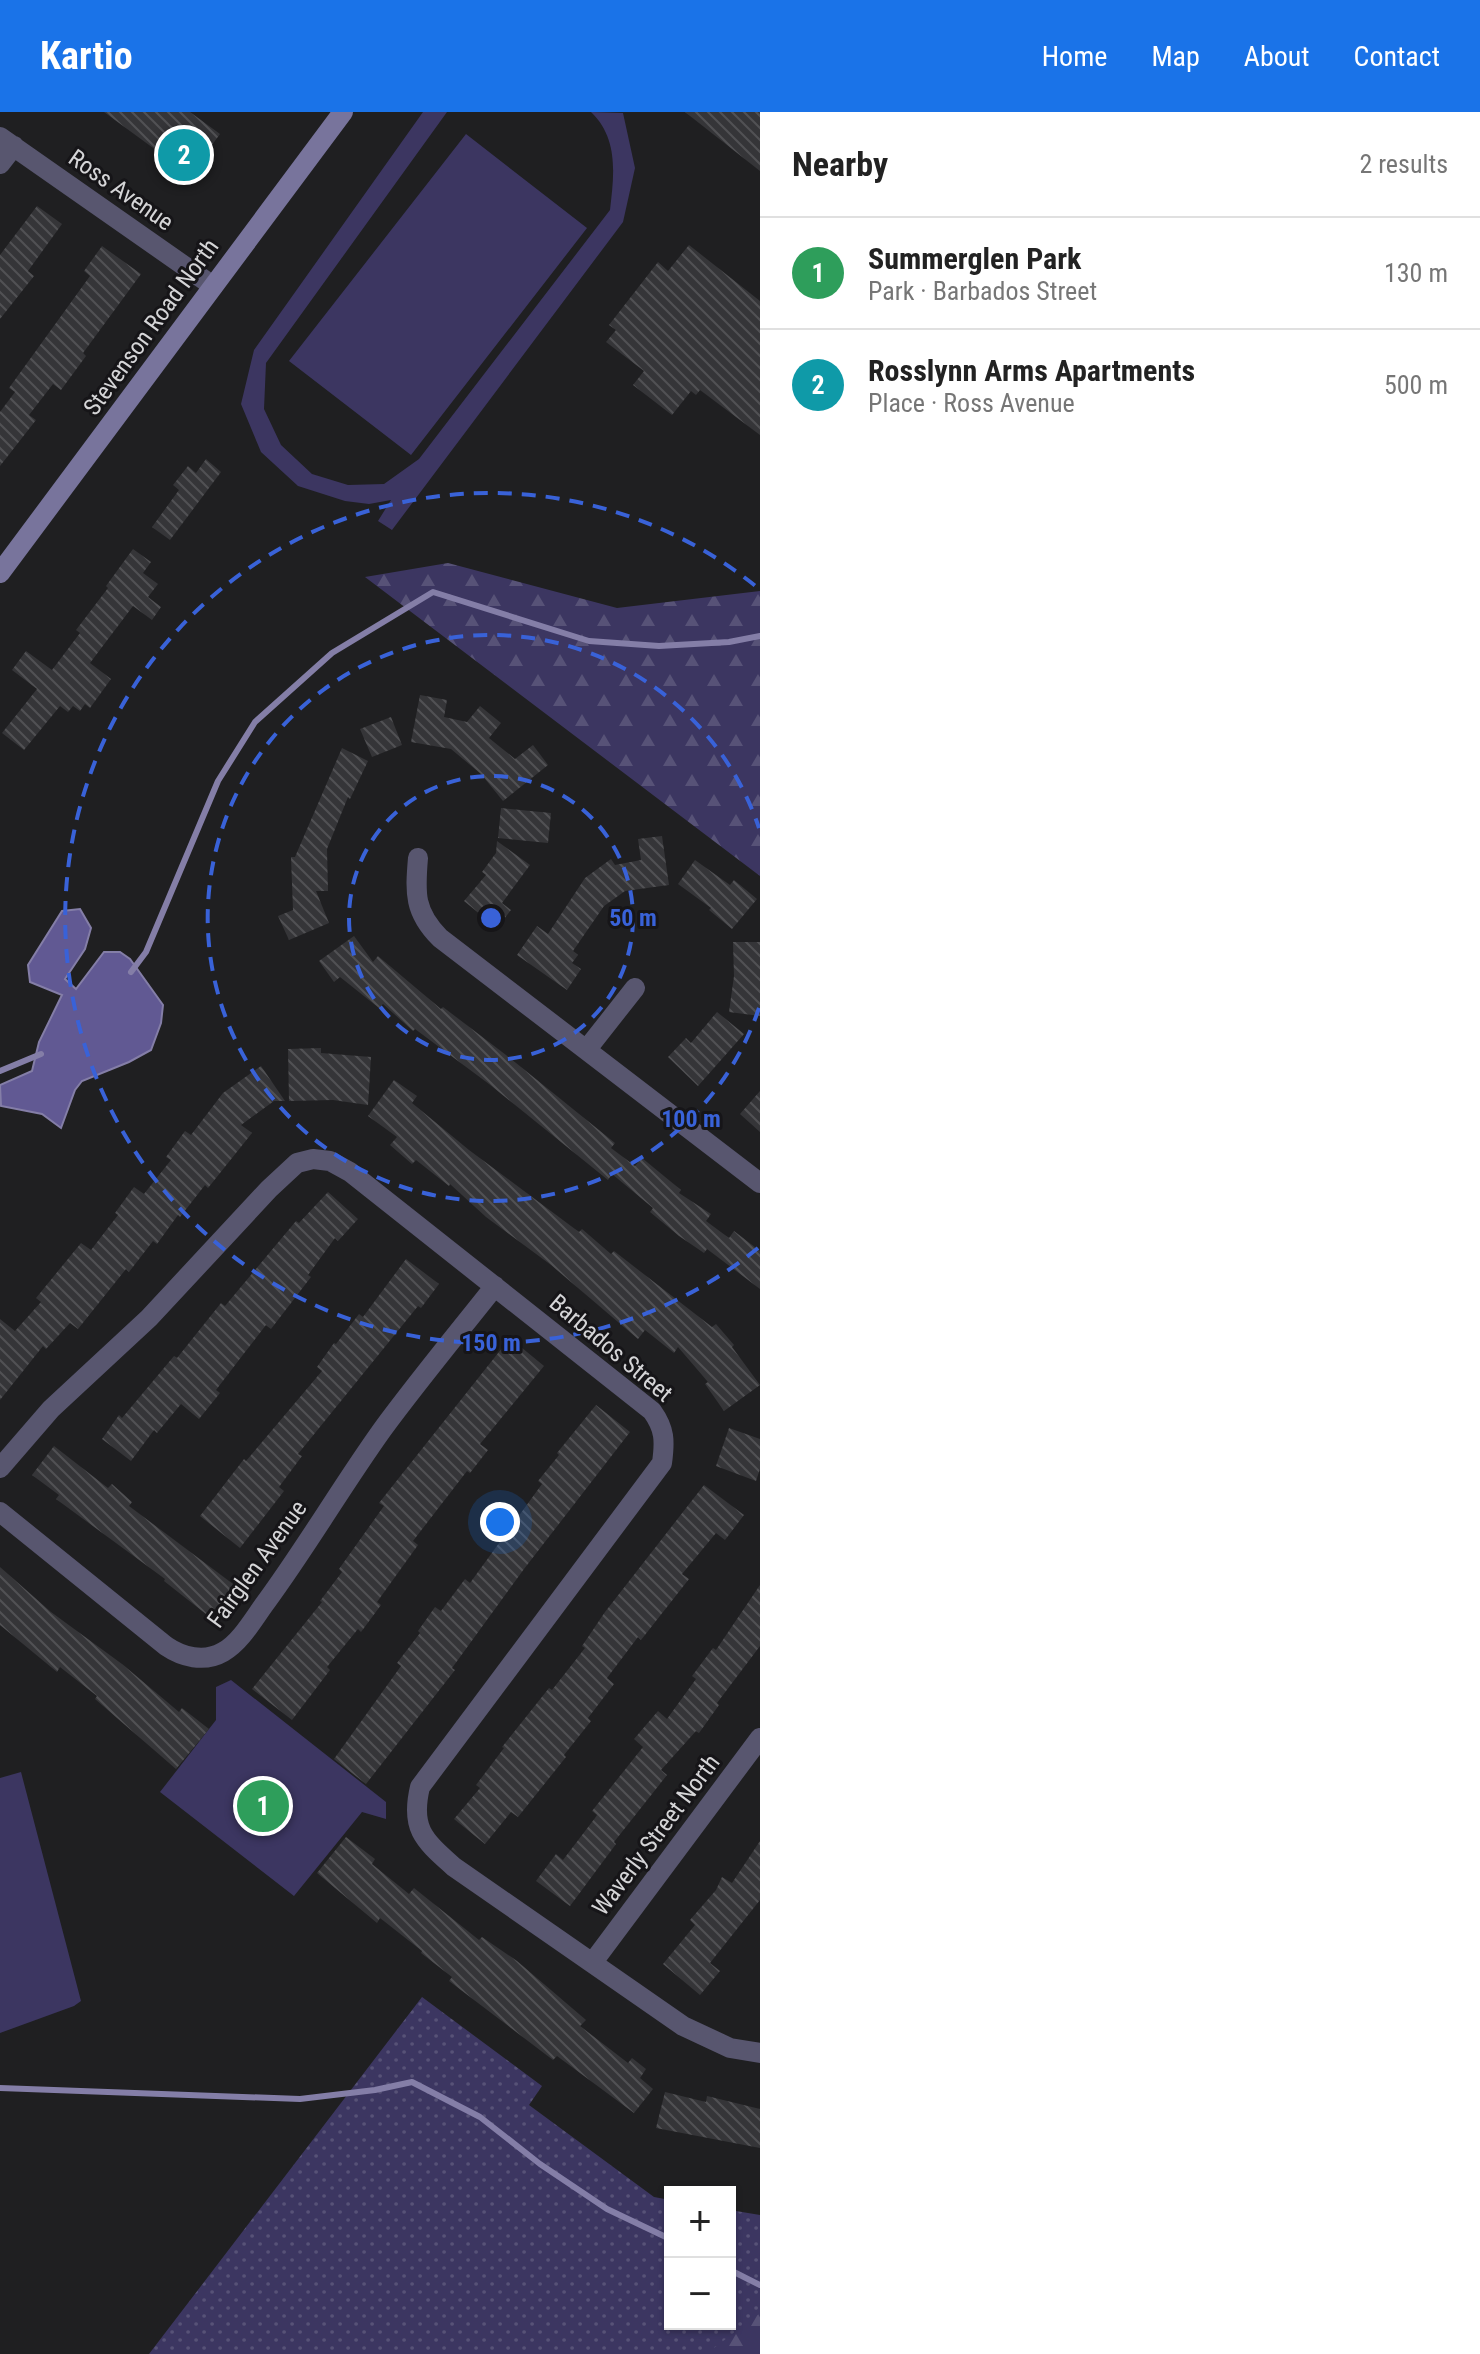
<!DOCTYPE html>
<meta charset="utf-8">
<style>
body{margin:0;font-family:"Roboto Condensed",sans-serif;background:#f6f6f6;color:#222}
.controls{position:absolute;right:24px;bottom:24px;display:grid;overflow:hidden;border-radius:0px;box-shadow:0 2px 6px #0004}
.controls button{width:72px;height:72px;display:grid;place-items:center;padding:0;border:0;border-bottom:2px solid #e0e0e0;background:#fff;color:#222;font:40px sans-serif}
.you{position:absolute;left:500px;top:1410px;width:28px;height:28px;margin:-20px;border:6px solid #fff;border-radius:50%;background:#1a73e8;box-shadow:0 0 0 12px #1a73e833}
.badge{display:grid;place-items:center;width:52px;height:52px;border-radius:50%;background:#1a73e8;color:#fff;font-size:26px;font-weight:700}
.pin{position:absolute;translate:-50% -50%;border:4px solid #fff;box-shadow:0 2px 8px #0006}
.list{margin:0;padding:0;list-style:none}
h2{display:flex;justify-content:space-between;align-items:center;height:104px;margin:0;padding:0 32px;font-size:34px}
h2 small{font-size:26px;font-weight:400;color:#767676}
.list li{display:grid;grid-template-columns:52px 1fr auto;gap:24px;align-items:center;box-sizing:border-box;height:112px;padding:0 32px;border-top:2px solid #e0e0e0}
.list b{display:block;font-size:30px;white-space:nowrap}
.list p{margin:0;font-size:26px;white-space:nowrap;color:#767676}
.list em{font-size:26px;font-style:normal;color:#767676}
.map{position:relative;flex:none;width:760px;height:2242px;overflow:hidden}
header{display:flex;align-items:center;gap:48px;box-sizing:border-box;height:112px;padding:0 40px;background:#1a73e8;color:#fff}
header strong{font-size:38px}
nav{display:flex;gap:44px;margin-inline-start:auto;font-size:28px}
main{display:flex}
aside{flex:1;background:#fff}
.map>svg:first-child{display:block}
.grass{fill:url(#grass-dots)}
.forest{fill:url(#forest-firs)}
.green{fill:#3c3661}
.water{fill:#615993;stroke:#847ea7;stroke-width:2}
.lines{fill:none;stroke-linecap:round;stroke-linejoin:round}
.stream{stroke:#847ea7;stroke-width:6}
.building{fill:url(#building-back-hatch)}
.street{stroke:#58566f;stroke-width:20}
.secondary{stroke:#78749c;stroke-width:20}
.ring{fill:none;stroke:#3962d8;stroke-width:4;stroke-dasharray:14 10}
.labels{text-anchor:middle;stroke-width:6;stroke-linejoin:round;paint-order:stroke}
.street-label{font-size:24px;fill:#d5d5d7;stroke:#161518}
.centre{fill:#3962d8;stroke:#161518;stroke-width:4}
.ring-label{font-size:24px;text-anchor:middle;font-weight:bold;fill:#3962d8;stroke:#161518;stroke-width:6;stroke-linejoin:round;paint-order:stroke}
</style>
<header>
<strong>Kartio</strong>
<nav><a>Home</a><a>Map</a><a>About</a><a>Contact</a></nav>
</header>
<main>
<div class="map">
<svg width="760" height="2242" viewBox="0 0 760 2242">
<defs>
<pattern id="grass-dots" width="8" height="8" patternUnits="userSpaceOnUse" patternTransform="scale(2)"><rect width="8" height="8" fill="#3c3661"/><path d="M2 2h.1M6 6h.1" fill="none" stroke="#575277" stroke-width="1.8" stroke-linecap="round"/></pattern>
<pattern id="forest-firs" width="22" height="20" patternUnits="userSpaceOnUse" patternTransform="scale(2)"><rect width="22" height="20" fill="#3c3661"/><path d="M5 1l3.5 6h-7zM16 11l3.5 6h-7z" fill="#575277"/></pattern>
<pattern id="building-back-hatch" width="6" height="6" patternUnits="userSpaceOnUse" patternTransform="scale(2)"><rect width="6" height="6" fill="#353538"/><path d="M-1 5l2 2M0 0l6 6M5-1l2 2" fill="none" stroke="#515154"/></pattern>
</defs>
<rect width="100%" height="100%" fill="#1f1f21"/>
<path class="grass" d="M422,1885l120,89 -13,19 125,92 16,3v124h60v-114l30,5v139h-611z"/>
<path class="forest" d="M448,451l169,45 143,-17v285l-395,-299z
M760,2201v41h-54z"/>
<path class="green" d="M423,0h24l-181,251 -2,46 17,36 31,29 36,11 36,-1 35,-25 191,-249c4,-35 9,-71 -19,-98l32,1 12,55 -12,54 -231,308 -14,-9 13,-21 -22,4 -24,-3 -47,-15 -37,-34 -20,-48 13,-54z
M466,22l121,94 -176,227 -122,-94z
M231,1568l155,122v17l-24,-7 -68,84 -134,-104 56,-72v-33z
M21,1660l60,229 -7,5 -74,27v-255z"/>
<path class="water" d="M80,797l11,19 -6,21 -20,30 11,10 28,-37h16l10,7 33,46 -2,18 -10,27 -22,12 -47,19 -7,9 -14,38 -19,-14 -41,-8 -1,-21 32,-14 7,-29 23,-47 -32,-13 -2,-17 34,-54z"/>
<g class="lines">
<path class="stream" d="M131,860l15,-20 72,-171 37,-59 77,-69 101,-61 156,49 70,5 70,-4 31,-6
M0,959l41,-17
M0,1976l300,11 75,-9 37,-8 68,35 60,47 67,45 63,30
M730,2158l30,15"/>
</g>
<path class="building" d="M104,0h86l30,22 -30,41z
M685,0h75v59z
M37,94l25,18 -34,47 6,5 -34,43v-64z
M689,133l71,56v134l-60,-45 -4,5 -5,-4 -19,24 -39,-30 11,-14 -38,-29 10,-12 -7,-5 49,-63 10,9z
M102,134l39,28 -58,79 3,3 -25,34 -8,-6 -24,31 7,5 -36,46v-54l15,-20 -6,-4 81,-112 -6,-5z
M206,347l15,13 -51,68 -18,-13 27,-37 -6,-5 15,-19 8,7z
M133,437l18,13 -8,11 15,11 -10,13 13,10 -9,13 -19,-14 -43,57 21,16 -21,29 -5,-4 -5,7 -7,-5 -5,6 -8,-6 -36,44 -22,-17 35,-44 -25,-19 14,-19 26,19 28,-37 -4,-3 32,-42 -2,-2z
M420,583l27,5 -3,17 23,5 13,-16 21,17 -12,15 26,21 18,-14 15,20 -45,36 -22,-27 -30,-25 -40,-7z
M391,605l11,28 -30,12 -12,-28z
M342,636l26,13 -18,38 -2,-2 -21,52 1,42h-12l13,32 -40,17 -11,-24 15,-6 -2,-53h4z
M501,696l50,5 -3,30 -50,-5z
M662,724l7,49 -44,6 -21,15 -31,45 5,4 -6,8 9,6 -14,21 -50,-35 20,-29 11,8 37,-56 26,-19 4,6 26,-5 -3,-21z
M497,729l33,24 -28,38 9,7 -14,18 -33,-27 22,-26 -4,-3 14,-19z
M695,748l35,25 4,-5 23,19 -25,30 -23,-19 2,-2 -33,-24z
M354,824l19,26 5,-6 63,53 2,-2 63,48 109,88 -4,5 24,18 7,-8 39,32 -2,3 32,21 -5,7 23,17 5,-7 26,20v38l-53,-40 -3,4 -25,-17 -29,-24 3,-4 -41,-34 -4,6 -119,-96 -74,-55 -2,2 -30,-27 -4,4 -39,-31 -6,5 -15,-21z
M733,830h27v74l-31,-4 5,-36z
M717,900l27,22 -46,52 -30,-29 18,-19 5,5z
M321,936v5l50,4 -3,48 -35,-5 -44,1 -1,-52z
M261,954l24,35h-11l-33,24 11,8 -44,55 -3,-3 -25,32 -2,-2 -21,29 -4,-3 -24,31 -3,-3 -48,60 -8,-6 -24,26 -3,-3 -43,54v-81l15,12 26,-29 -5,-4 45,-55 10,7 27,-35 -3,-2 19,-26 10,7 27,-34 -5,-3 19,-26 6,4 32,-42z
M394,968l23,16 -5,7 57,47 110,82 3,-3 29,25 3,-3 98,76 4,-3 18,21 -2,2 28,38 -36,26 -19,-27 3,-2 -30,-35 -4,6 -29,-23 -7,9 -87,-74 -65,-48 -36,-33 -1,2 -33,-26 -4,4 -22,-19 7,-8 -29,-21z
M760,979v41l-20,-18z
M328,1080l30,27 -20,22 -3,-3 -27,37 3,2 -40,52 -5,-4 -24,31 -26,34 4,3 -21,26 -18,-15 -24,29 -3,-3 -23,31 -29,-22 17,-24 3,3 52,-62 3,2 44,-55 4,3 71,-85 3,2z
M406,1147l33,25 -18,24 -3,-2 -120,148 4,2 -23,31 5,4 -44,57 -40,-32 44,-57 2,2 76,-90 -5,-4 17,-24 2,1 23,-30 4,3z
M510,1226l34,28 -64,78 8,6 -18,23 -3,-2 -54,70 5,4 -41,57 4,3 -20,27 -3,-3 -31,38 3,3 -38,50 -40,-31 70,-87 -2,-1 22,-29 -3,-3 45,-63 -5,-3z
M596,1293l34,27 -106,137 -72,99 3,2 -89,114 -32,-25 67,-93 -4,-3 23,-30 -2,-2 17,-24 6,4 24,-32 5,4 72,-99 -4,-3 21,-26 -2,-2z
M729,1316l31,11v30l-4,12 -40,-15z
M54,1334l54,42 4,-4 20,18 -3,4 108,81 -26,31 -47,-37 1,-2 -109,-80 3,-4 -27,-20z
M704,1373l40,30 -19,25 -9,-7 -34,41 7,5 -48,61 -3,-3 -31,41 7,6 -26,34 3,3 -27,34 2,2 -48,60 -7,-5 -26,32 -31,-25 26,-31 -4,-3 28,-37 -2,-1 47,-59 3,2 33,-42 -3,-2 23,-34z
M0,1455l51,45 71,52 57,48 3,-4 27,21 -33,40 -81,-70 2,-3 -37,-29 -3,5 -57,-47z
M760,1473v61l-43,57 2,2 -20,28 -3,-2 -35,39 6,5 -53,67 2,2 -46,62 -34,-25 20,-27 7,6 32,-42 2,-3 -5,-4 51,-64 -9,-8 24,-28 9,8 29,-40 -4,-3 21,-28 3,2z
M346,1725l29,22 -3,5 37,30 5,-6 65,52 3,-3 35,24 69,59 -6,6 48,37 4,-5 14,11 -6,9 13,11 -19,24 -77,-57 -4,4 -104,-79 3,-4 -31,-24 1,-2 -42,-33 -3,5 -60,-50z
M760,1729v59l-50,63 10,8 -20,24 -37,-31 32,-39 -5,-5 26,-30 6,-13 10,6z
M665,1980l41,10 1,-6 53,13v39l-104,-20z"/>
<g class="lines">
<path class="street" d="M0,25l213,149
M0,52l14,-18
M418,746c-3,35 -4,54 22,80l320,245
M587,937l48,-61
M0,1356l51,-59 98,-91 120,-129 28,-26 16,-4 17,2 20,11 302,239c13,18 13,30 10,52l-242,324c-10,42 4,53 34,80l229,159 47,22 30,5
M0,1400l166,134c16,11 38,17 57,6 18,-10 31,-34 43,-50 41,-56 76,-116 116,-172 36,-49 75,-96 113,-144
M593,1850l167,-224"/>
<path class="secondary" d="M0,461l343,-461"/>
</g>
<g class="ring">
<circle cx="491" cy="806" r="142"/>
<path d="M759 896A283 283 0 1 1 759 716"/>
<path d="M758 1136A425 425 0 1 1 758 476"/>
</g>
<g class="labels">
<g class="street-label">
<text transform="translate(121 78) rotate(35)" y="8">Ross Avenue</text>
<text transform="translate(151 215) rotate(-54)" y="8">Stevenson Road North</text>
<text transform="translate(611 1236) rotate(40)" y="8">Barbados Street</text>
<text transform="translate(257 1452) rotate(-54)" y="8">Fairglen Avenue</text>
<text transform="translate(656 1723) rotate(-53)" y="8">Waverly Street North</text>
</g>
</g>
<circle cx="491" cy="806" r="12" class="centre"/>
<g class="ring-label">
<text x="633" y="814">50 m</text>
<text x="691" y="1015">100 m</text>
<text x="491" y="1239">150 m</text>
</g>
</svg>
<div class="controls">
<button>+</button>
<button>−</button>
</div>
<div class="you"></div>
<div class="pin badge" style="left:263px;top:1694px;background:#2e9e5b">1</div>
<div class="pin badge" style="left:184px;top:43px;background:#0f9aa8">2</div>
</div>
<aside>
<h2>Nearby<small>2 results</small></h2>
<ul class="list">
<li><span class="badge" style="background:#2e9e5b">1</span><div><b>Summerglen Park</b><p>Park · Barbados Street</p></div><em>130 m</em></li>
<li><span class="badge" style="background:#0f9aa8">2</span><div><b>Rosslynn Arms Apartments</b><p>Place · Ross Avenue</p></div><em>500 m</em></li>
</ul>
</aside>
</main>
